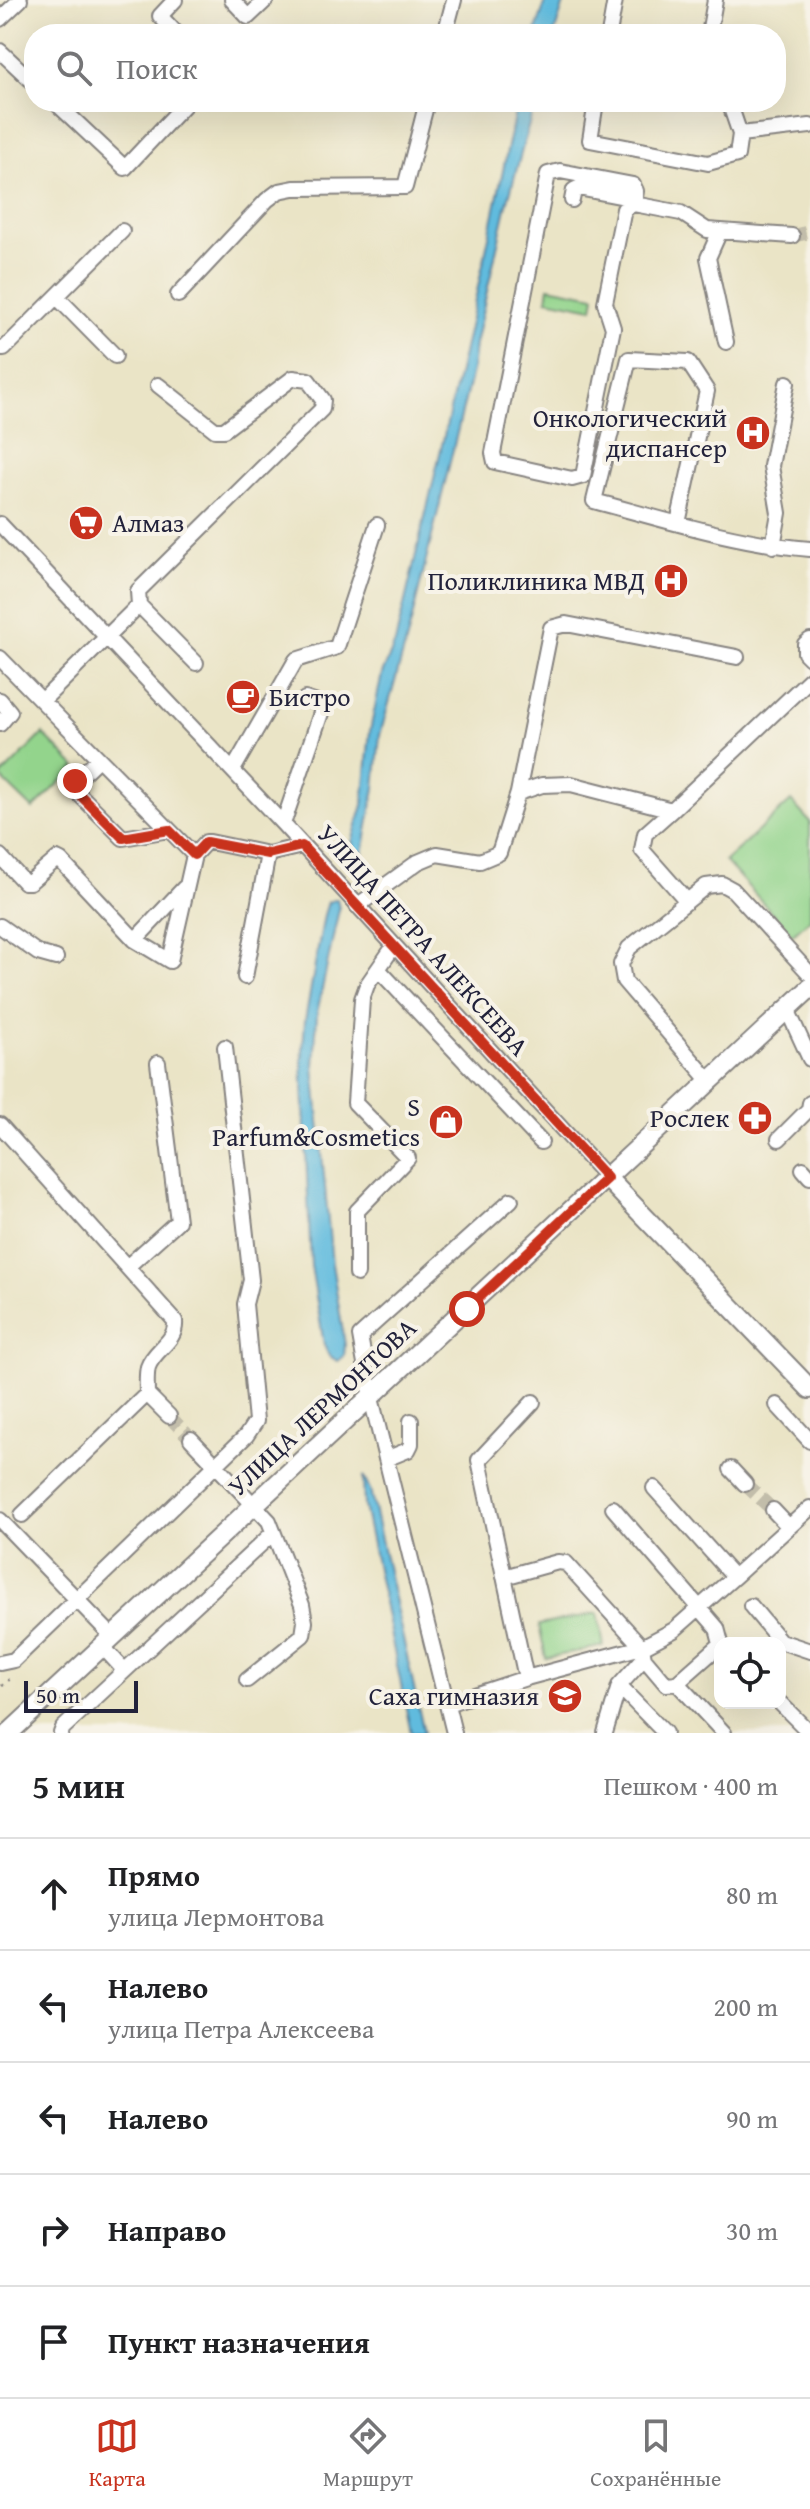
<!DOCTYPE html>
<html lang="ru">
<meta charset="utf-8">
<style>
body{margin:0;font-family:"Gentium Book Plus",serif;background:#f6f6f6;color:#202124}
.controls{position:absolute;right:24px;bottom:24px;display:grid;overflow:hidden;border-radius:16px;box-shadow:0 8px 32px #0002}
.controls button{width:72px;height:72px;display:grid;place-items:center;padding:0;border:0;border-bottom:2px solid #e0e0e0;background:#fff;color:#202124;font:40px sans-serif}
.scale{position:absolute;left:24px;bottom:20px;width:114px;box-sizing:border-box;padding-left:8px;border:4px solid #22223b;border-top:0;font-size:22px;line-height:28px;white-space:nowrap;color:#22223b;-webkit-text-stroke:6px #f7f3e8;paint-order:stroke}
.stop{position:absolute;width:24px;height:24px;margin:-18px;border:6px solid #c8321e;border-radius:50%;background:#fff}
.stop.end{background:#c8321e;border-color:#fff;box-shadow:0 2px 8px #0008}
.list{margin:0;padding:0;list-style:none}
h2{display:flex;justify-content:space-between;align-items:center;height:104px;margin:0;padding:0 32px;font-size:34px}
h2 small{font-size:26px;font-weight:400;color:#757577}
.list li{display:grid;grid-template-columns:52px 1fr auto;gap:24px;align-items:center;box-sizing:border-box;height:112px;padding:0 32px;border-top:2px solid #e0e0e0}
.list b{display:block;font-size:30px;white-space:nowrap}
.list p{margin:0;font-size:26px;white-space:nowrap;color:#757577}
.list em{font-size:26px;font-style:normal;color:#757577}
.icon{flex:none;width:44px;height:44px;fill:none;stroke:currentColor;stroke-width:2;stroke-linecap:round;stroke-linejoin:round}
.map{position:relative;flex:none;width:810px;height:1733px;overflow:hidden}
.search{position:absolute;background:#fff;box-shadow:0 8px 32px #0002;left:24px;right:24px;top:24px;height:88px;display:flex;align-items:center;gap:20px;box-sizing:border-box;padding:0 28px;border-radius:32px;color:#757577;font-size:30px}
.sheet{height:664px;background:#fff}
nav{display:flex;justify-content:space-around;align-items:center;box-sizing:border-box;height:112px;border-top:2px solid #e0e0e0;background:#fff;font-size:22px;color:#757577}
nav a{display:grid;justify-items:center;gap:4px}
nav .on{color:#c8321e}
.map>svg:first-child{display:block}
.green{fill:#93d48c;stroke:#5a7b64;stroke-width:2}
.water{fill:#60bbde;stroke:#416e8c;stroke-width:2}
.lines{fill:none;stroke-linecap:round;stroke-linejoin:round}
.minor-tunnel{stroke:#c2bdaa;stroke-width:14;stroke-dasharray:14 7;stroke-linecap:butt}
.minor-casing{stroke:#868380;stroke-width:18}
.major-casing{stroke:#868380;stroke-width:22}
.path{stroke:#868380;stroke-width:3;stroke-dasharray:2 6;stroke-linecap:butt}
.minor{stroke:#fff;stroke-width:14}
.major{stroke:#fff;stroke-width:18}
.route{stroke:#c8321e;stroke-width:10}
.labels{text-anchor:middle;stroke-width:8;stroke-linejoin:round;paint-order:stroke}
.poi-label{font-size:26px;fill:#22223b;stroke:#f7f3e8;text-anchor:end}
.street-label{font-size:26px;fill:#22223b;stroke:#f7f3e8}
</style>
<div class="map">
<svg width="810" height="1733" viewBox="0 0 810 1733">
<rect width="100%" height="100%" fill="#f7f3e8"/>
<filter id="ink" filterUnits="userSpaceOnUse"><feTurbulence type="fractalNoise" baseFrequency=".0125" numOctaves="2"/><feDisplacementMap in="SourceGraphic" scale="16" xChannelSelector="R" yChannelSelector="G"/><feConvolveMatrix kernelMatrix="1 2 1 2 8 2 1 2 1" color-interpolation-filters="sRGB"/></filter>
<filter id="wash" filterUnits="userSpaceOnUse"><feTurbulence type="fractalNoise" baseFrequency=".006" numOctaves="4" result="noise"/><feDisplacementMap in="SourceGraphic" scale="32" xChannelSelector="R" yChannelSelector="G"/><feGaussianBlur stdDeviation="1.8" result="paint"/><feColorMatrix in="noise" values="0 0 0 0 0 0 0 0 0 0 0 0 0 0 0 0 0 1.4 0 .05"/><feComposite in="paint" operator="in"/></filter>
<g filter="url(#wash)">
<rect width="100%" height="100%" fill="#eae4c6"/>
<path class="green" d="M549,287l46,9 -2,12 -46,-9z
M43,734l33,33 -43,42 -33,-32z
M791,801l19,21v97l-18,16 -67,-74z
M598,1613l6,33 -58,12 -7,-33z"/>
<path class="water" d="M546,0h19l-11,34h-19z
M517,102h18l-29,106 -31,136 -3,27 -65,268 -27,96 -5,53 -12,65 -8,-4 -3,-7 11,-37 7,-74 12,-57 13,-31c43,-180 86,-360 122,-541z
M337,899l2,10 -22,104 -3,53 18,198 13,81 -1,11 -6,5 -9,-5 -5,-11 -13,-79 -9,-205 3,-40 19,-106 4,-13z
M363,1476l7,14 54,243h-13l-47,-227z"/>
</g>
<g filter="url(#ink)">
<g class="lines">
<path class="minor-tunnel" d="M792,236l18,-4
M169,1416l22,23
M745,1484l28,26"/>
<g class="minor-casing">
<path id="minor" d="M175,0l-15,16 17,18
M232,0l16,17 18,-17
M0,19l20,-19
M445,34l9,-34
M609,34l6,-34
M709,34l6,-34
M0,51l34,32
M55,102l70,66 62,-66
M596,102l-6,38 118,23 29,-8 3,-21 70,-8
M729,102l11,32
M572,200l2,-10 4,-2 57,11
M634,204l2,-13 -3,-6 -73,-14 -12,3 -55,279 2,9 77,17 11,-3 30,-148 -8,-25 19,-94 10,-5 47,9 26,17 85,6
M720,231l-12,27 18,84
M178,295l89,-95 12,-9 15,-3 111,-1 22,-85
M57,297l58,59
M0,349h4l118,-118
M158,385l57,45h9l69,-52 15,2 15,20 -1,9 -184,182 1,14 57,58
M678,523l29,-132 -19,-29 -59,-3 -35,142c71,19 143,42 216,48
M0,524l283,300 324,354
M773,546l6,-33 -8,-47 16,-83
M139,605l-97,96 152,154
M810,640l-5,4v9l5,5
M0,658l42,43
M0,700l10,12 -10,12
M98,759l-23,22v9l48,48 46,-8
M233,770l63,-110 41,-13 40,-122
M518,793l24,-8 29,-1 101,26 138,-131
M672,810l-27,24 -3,16 45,51
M283,824l39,-114 -2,-6 -15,-5
M0,856l24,26h6l27,-23 4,2 74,79 35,21 24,-106 12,-13h4l58,12 34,-8
M357,906l61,-44 19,-8 43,7 19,-8 19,-60 33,-165 15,-4 171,33
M0,926l38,27 18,5
M135,940l49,-52
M378,969l163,173
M245,977l23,-123
M787,1009l23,50
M709,1080l-85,-99 -3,-17 8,-16 77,-62 16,-2 11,6 77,84
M0,1125l175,196c2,21 -21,28 -27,46 -2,8 -1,19 -1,27l-125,121
M779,1139l30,-30 1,-6
M803,1169l7,8
M127,1267l51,-46 -20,-158
M357,1274v-63l51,-53 -53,-55 7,-104 5,-14 27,-39
M147,1394l22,22
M777,1405l33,36
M191,1439l78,82 33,84 3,17 -2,13 -56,45
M386,1459l22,-9 3,-6v-23
M731,1469l14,15
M654,1488l80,89 76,-69
M613,1508l104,120 4,15
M773,1510l16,17
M0,1520l113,117
M504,1577l54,-15 8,1 76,84 2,11 22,26 11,-1
M751,1606l29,35 30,10
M720,1645l-43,38 47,50
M103,1647l21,23
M0,1663l14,-3 232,-224 10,-15 -11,-117 6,-24 -26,-233
M526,1678l116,-31 32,-17 60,-53
M619,1686l46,47
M780,1703l30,30
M447,1704l79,-26 -47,-218 54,-58
M61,1733l2,-5 210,-195
M454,1733l-83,-335 -11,-62 151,-136
M605,1733l14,-47 25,-28"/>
</g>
<g class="major-casing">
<path id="major" d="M607,1178l203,211
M9,1733l801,-745"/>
</g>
<path class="path" d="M2,1686l11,-10"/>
<use href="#minor" class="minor"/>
<use href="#major" class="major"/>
</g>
</g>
<g class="lines" filter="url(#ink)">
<path class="route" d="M75,781v9l48,48 46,-8 25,25 12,-13 62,12 34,-8 305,332 -140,131"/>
</g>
<defs>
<g id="hospital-disc" transform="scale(1.8)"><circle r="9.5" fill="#c8321e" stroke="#f7f3e8"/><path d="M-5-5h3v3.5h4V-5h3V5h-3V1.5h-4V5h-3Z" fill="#fff"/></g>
<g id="supermarket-disc" transform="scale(1.8)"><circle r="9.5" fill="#c8321e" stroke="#f7f3e8"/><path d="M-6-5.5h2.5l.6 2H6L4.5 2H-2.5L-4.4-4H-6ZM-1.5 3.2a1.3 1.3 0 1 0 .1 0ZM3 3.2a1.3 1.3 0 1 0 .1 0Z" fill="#fff"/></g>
<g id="cafe-disc" transform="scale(1.8)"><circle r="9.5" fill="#c8321e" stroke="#f7f3e8"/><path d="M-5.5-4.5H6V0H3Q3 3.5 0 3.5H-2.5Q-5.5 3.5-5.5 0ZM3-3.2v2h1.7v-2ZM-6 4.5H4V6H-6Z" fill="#fff"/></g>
<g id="pharmacy-disc" transform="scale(1.8)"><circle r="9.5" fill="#c8321e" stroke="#f7f3e8"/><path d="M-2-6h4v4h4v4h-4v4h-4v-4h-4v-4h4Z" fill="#fff"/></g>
<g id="shop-disc" transform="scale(1.8)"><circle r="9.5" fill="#c8321e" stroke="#f7f3e8"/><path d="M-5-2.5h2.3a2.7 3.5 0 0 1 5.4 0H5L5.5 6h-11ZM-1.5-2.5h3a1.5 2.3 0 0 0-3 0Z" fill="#fff"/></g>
<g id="school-disc" transform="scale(1.8)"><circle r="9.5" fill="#c8321e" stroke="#f7f3e8"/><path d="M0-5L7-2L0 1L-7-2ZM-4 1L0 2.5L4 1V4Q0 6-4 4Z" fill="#fff"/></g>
</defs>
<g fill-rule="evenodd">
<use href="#hospital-disc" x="753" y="433"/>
<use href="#supermarket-disc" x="86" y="523"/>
<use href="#hospital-disc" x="671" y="581"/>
<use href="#cafe-disc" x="243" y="697"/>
<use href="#pharmacy-disc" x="755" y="1118"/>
<use href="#shop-disc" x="446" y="1122"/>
<use href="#school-disc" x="565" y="1696"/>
</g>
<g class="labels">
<g class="poi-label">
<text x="727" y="427">Онкологический<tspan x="727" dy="30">диспансер</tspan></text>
<text x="112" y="532" text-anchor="start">Алмаз</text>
<text x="645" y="590">Поликлиника МВД</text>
<text x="269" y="706" text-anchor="start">Бистро</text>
<text x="420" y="1116">S<tspan x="420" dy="30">Parfum&amp;Cosmetics</tspan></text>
<text x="729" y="1127">Рослек</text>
<text x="539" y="1705">Саха гимназия</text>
</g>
<g class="street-label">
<text transform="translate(423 940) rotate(48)" y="9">УЛИЦА ПЕТРА АЛЕКСЕЕВА</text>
<text transform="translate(322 1407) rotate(-43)" y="9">УЛИЦА ЛЕРМОНТОВА</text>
</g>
</g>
</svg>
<div class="controls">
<button><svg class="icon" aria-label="locate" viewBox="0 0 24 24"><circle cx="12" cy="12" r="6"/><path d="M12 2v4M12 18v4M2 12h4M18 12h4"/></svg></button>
</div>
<div class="scale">50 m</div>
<div class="stop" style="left:467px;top:1309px"></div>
<div class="stop end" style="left:75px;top:781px"></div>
<div class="search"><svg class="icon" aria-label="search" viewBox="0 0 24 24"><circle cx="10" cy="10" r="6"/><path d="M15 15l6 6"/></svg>Поиск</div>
</div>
<section class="sheet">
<h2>5 мин<small>Пешком · 400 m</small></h2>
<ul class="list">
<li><svg class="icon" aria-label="ahead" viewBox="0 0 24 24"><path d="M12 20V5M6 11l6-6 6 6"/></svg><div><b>Прямо</b><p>улица Лермонтова</p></div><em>80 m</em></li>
<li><svg class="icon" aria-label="left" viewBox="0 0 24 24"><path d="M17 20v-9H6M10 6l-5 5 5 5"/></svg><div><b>Налево</b><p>улица Петра Алексеева</p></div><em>200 m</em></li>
<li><svg class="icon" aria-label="left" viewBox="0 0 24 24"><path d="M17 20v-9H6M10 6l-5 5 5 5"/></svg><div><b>Налево</b></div><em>90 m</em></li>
<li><svg class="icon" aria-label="right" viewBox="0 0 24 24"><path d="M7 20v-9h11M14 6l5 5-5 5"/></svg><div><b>Направо</b></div><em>30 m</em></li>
<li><svg class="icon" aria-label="arrive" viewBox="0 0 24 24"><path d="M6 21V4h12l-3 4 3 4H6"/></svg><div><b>Пункт назначения</b></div></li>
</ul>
</section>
<nav>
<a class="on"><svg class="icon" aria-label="map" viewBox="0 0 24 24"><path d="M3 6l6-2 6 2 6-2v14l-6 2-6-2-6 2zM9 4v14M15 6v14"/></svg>Карта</a>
<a><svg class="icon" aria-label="directions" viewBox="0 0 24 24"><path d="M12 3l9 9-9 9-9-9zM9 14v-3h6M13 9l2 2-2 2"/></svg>Маршрут</a>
<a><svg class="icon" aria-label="saved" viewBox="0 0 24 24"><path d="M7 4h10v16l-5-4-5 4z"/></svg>Сохранённые</a>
</nav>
